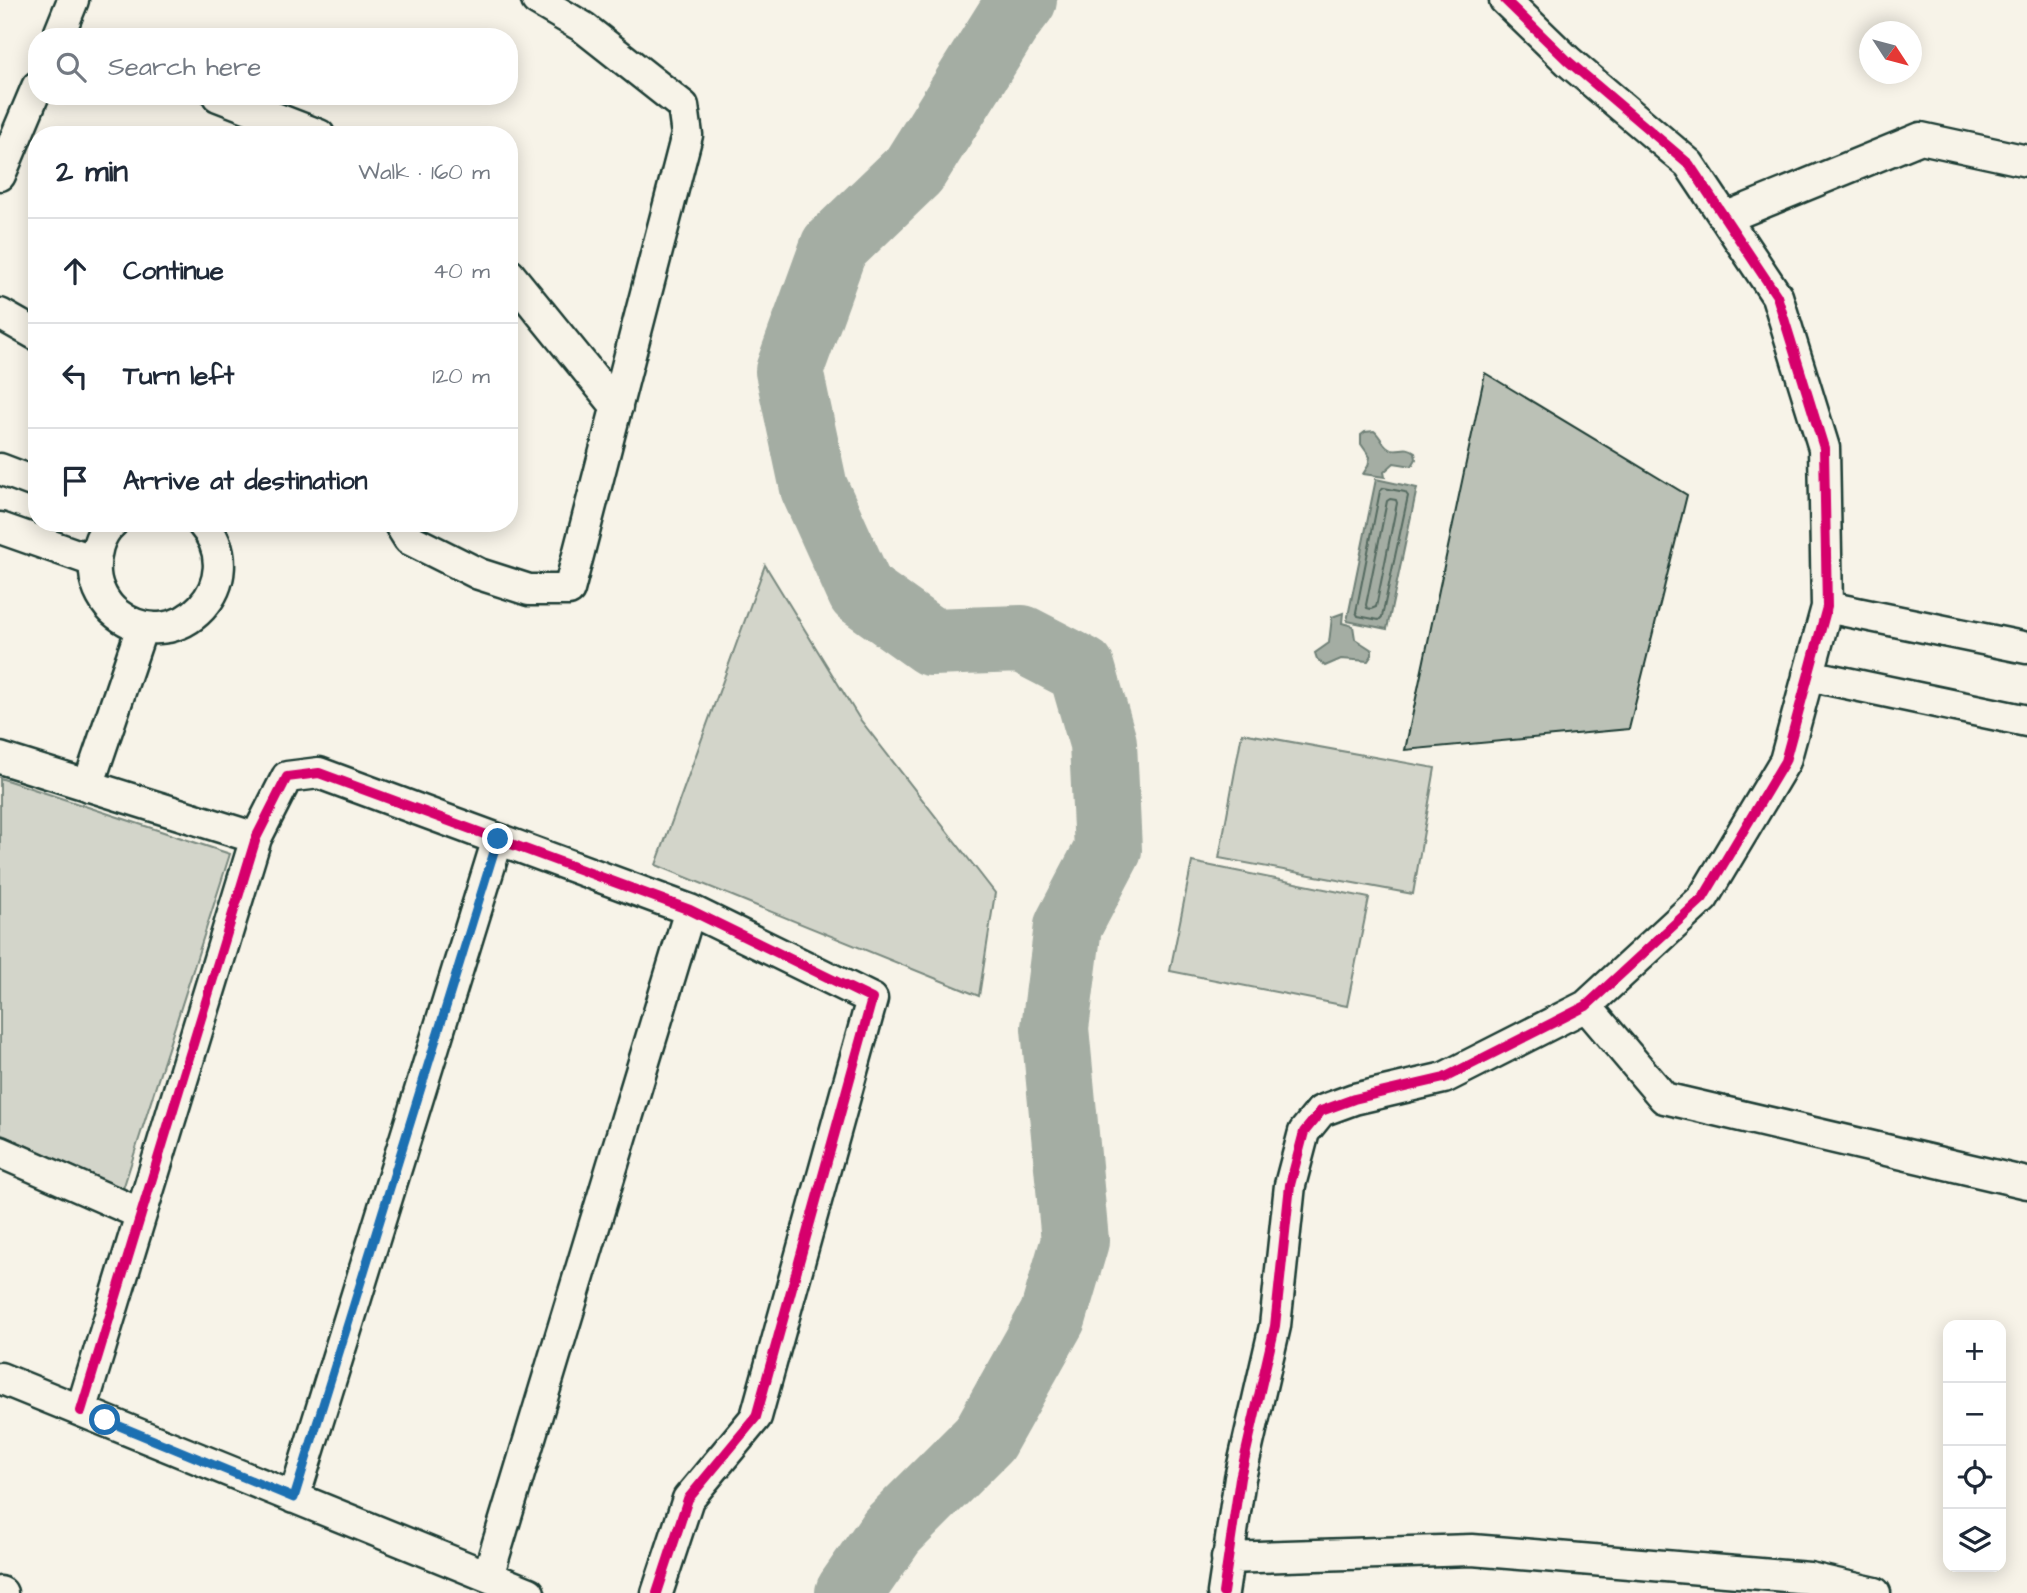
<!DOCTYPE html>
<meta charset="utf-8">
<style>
body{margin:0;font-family:"Architects Daughter",sans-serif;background:#f6f6f7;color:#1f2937}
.controls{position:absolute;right:21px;bottom:21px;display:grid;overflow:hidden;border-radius:14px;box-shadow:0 4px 18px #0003}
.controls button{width:63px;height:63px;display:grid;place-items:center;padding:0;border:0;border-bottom:2px solid #e0e1e3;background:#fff;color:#1f2937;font:35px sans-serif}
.compass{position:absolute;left:1859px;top:21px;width:63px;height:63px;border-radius:50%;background:#fff;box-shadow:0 4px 18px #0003;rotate:126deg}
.stop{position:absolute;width:21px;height:21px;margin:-16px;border:5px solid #1f6fb2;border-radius:50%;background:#fff}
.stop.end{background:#1f6fb2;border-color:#fff;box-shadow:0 2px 7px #0008}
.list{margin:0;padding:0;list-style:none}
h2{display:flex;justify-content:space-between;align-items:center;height:91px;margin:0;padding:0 28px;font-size:30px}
h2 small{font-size:23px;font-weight:400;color:#747a83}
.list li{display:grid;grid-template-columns:46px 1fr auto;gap:21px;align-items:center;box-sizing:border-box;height:105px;padding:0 28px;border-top:2px solid #e0e1e3}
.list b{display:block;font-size:26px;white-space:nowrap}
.list em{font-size:23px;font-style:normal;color:#747a83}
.icon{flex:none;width:38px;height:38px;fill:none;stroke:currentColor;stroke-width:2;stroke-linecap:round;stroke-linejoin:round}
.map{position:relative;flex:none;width:2027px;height:1593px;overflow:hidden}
.search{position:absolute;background:#fff;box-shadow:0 4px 18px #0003;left:28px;top:28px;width:490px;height:77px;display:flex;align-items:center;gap:18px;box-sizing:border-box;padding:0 24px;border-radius:28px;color:#747a83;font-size:26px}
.panel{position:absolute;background:#fff;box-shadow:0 4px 18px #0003;left:28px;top:126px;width:490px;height:406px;border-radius:28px}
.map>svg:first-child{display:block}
.green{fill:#d3d5ca;stroke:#79897f;stroke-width:2}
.water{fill:#a4ada3;stroke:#6f8077;stroke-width:2}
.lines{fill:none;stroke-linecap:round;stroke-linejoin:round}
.shore{stroke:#546a60;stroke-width:2}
.river{stroke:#a4ada3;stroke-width:68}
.building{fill:#bbc1b6;stroke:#1f3d34;stroke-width:2}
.minor-casing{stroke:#1f3d34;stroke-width:35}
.minor{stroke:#f7f3e8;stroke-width:30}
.cycleway-casing{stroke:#f7f3e8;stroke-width:15}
.cycleway{stroke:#d6006c;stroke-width:10}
.route{stroke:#1f6fb2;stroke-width:9}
</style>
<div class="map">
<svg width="2027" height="1593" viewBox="0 0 2027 1593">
<rect width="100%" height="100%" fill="#f7f3e8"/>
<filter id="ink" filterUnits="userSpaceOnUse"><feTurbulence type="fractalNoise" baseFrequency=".0143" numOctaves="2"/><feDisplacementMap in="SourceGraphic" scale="14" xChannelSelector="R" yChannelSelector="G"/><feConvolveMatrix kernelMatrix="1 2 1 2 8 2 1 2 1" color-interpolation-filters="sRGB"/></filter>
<g filter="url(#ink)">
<path class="green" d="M765,565l94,153 136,175 -16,103 -323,-131z
M1242,733l193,35 -22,126 -194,-36z
M0,778l230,76 -107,335 -123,-55z
M1192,862l177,36 -22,108 -177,-35z"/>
<path class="water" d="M1374,431c7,5 8,15 17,18 10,2 15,-4 24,3l1,7 -4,7 -18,-3 -10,9 1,5 -22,-3 5,-8 2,-9 -9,-13v-9l4,-3z
M1376,479l41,9 -30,141 -40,-8z
M1343,613l-1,10 11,3 2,13 17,11v5l-4,6 -27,-2 -16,7 -8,-7 -2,-6 14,-10 3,-26z"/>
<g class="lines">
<path class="shore" d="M1384,488l21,4 3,4 -26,121 -3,3 -21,-4 -2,-4 24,-121z
M1390,499l6,1 1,3 -21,104 -5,2 -4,-1 -1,-3 21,-104z"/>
<path class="river" d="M849,1593l43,-62 92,-92 69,-123 22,-75 -20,-213 13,-102 40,-76 -5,-107 -21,-73 -60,-31 -91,3 -70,-50 -47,-104 -25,-117 45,-124 80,-77 96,-153 13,-17"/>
</g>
<path class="building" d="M1485,373l202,122 -58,234 -224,21z"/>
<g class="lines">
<g class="minor-casing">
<path id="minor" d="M58,37l15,-37
M218,96l101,39
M0,175l37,-88
M1725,218l196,-80 106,23
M509,274l108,133
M0,314l37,21
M0,469l37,14
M112,523c-14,12 -18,33 -17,50 1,15 10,32 22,41 61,47 136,-34 85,-91
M399,523l10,16 70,35 50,16h40l118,-455 -4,-29 -100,-79 -46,-27
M0,528l94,33
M1827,607l200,41
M1808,675l219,46
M0,758l256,80
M88,786l54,-159
M1586,1006l78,92 363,85
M0,1152l141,62
M0,1378l529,215
M81,1411l175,-573 31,-61 32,-4 371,137 182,89 -116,418 -68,82 -31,94
M294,1498l204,-659
M1227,1558l245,-8 337,28 66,15
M488,1576l202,-666
M0,1592l2,1
M1223,1593l17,-115 35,-152 15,-141 14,-53 17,-21 33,-12 90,-21 142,-72 117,-108 82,-137 42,-154 -3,-159 -47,-152 -88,-132 -121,-103 -63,-61"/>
</g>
<use href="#minor" class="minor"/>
<g class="cycleway-casing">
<path id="cycleway" d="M81,1411l175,-573 31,-61 32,-4 371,137 182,89 -116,418 -68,82 -31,94
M1223,1593l17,-115 35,-152 15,-141 14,-53 17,-21 33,-12 90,-21 142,-72 117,-108 82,-137 42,-154 -3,-159 -47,-152 -88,-132 -121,-103 -63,-61"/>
</g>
<use href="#cycleway" class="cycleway"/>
</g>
</g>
<g class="lines" filter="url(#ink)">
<path class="route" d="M105,1420l189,78 204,-659"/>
</g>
</svg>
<div class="controls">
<button>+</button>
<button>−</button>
<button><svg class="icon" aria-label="locate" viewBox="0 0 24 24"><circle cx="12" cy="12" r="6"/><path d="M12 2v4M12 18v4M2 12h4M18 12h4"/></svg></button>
<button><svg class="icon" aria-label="layers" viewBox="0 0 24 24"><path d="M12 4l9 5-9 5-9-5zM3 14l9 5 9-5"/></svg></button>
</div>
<svg class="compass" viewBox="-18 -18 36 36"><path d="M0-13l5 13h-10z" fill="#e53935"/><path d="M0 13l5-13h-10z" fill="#747a83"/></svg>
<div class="stop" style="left:105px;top:1420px"></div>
<div class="stop end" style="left:498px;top:839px"></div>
<div class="search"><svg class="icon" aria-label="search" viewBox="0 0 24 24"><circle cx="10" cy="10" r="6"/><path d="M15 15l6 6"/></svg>Search here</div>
<section class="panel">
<h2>2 min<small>Walk · 160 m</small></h2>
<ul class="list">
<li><svg class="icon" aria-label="ahead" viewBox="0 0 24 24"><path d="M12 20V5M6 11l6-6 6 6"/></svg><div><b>Continue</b></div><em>40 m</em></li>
<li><svg class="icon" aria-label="left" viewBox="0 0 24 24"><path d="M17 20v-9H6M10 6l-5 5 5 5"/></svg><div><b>Turn left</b></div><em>120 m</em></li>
<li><svg class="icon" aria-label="arrive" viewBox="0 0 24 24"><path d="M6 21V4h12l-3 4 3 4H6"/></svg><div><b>Arrive at destination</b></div></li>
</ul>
</section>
</div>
